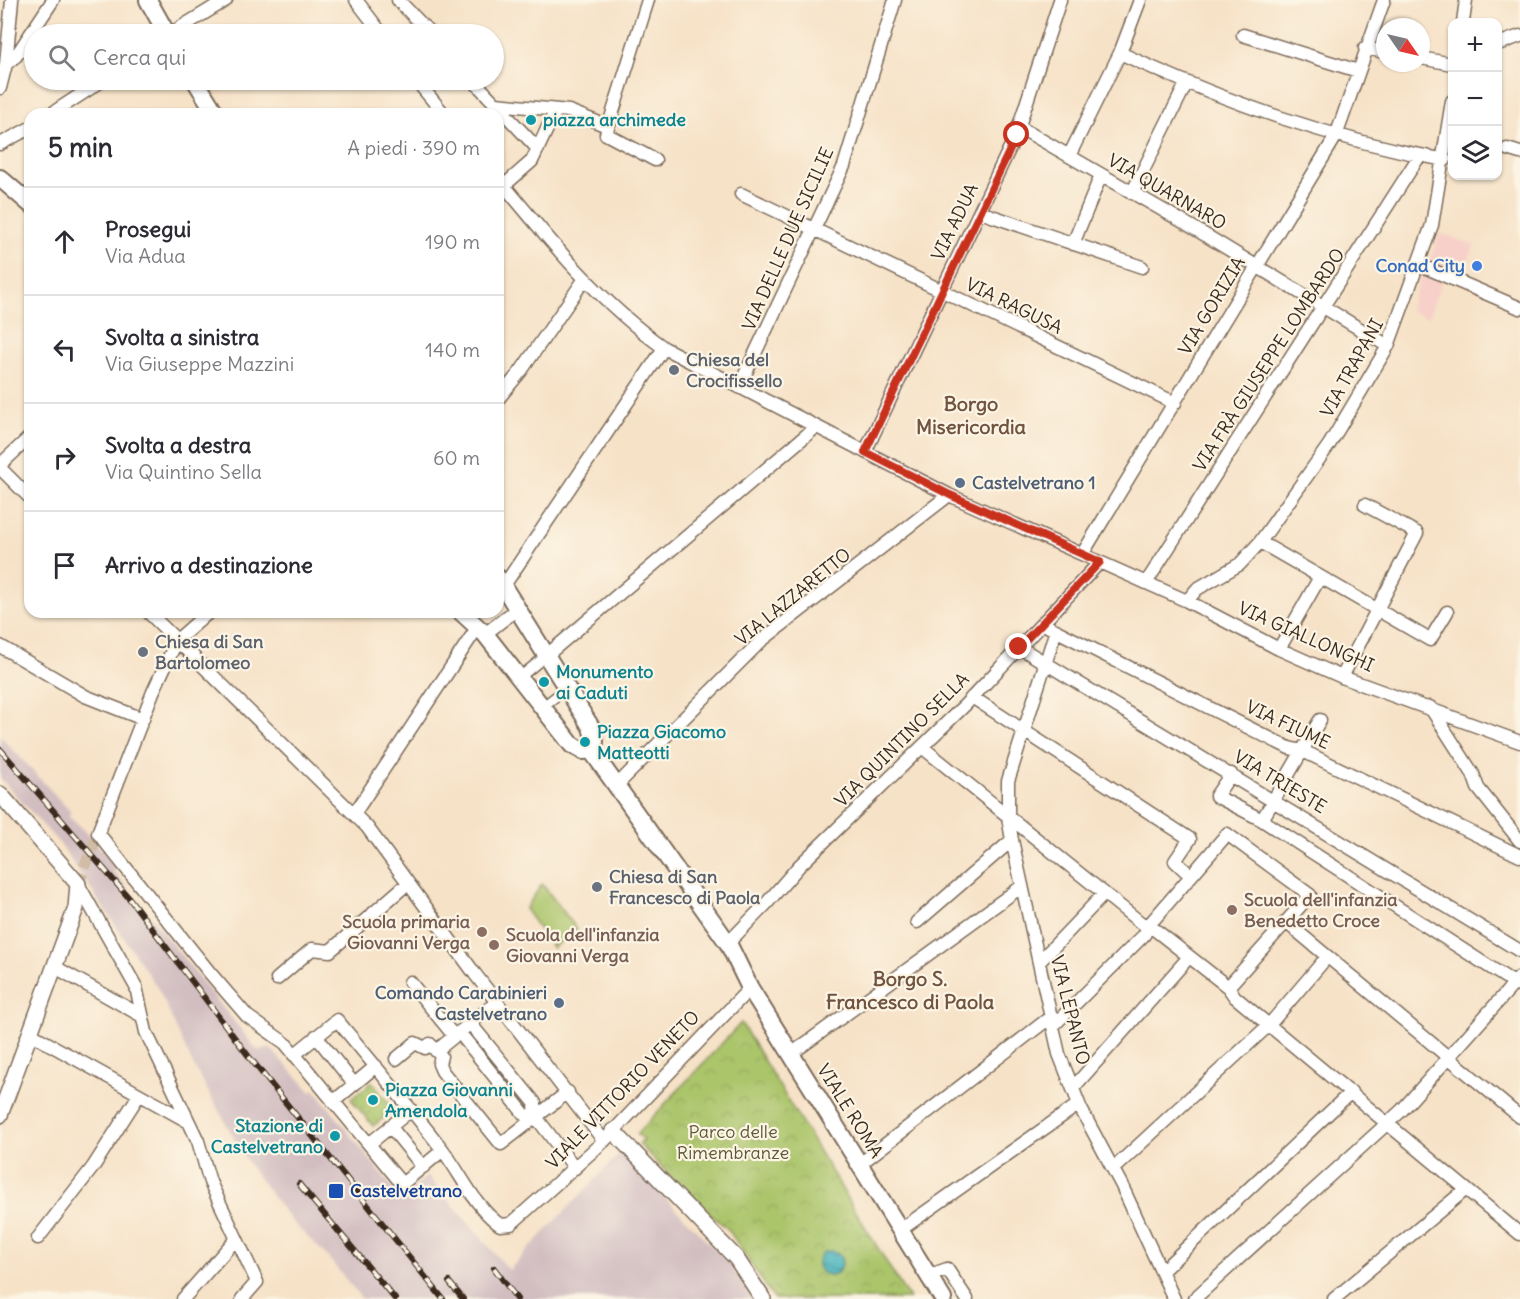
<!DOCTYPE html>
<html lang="it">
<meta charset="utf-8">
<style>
body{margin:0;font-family:Delius,sans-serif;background:#f2f2f3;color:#2b2b33}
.controls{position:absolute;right:18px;top:18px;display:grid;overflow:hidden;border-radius:12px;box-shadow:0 2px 4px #0004}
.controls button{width:54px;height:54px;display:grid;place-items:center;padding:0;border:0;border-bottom:2px solid #e1e1e2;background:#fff;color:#2b2b33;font:30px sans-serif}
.compass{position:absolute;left:1376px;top:18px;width:54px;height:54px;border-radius:50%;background:#fff;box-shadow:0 2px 4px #0004;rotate:124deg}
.stop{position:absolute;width:18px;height:18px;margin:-14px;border:4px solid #c8321e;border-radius:50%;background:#fff}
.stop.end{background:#c8321e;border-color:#fff;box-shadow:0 2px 6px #0008}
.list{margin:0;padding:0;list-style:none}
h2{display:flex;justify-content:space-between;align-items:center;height:78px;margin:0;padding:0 24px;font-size:26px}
h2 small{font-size:20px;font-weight:400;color:#7c7c81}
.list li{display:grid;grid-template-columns:39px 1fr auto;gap:18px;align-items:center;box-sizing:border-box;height:108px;padding:0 24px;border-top:2px solid #e1e1e2}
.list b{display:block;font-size:22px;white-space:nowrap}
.list p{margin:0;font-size:20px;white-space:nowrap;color:#7c7c81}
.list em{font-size:20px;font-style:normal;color:#7c7c81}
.icon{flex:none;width:33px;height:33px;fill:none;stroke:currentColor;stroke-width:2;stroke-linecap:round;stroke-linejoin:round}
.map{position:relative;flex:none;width:1520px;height:1299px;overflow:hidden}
.search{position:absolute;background:#fff;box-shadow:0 2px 4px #0004;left:24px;top:24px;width:480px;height:66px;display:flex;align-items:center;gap:15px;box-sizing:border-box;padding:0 21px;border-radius:33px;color:#7c7c81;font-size:22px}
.panel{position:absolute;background:#fff;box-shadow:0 2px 4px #0004;left:24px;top:108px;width:480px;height:510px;border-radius:18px}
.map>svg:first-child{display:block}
.built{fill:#f7d0c9}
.industrial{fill:#d2bec1}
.grass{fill:url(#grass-dots);stroke:#737844;stroke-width:1.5}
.park{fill:url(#park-crowns);stroke:#737844;stroke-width:1.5}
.pitch{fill:#abc56b;stroke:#737844;stroke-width:1.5}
.water{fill:url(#water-waves);stroke:#3e6e6c;stroke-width:1.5}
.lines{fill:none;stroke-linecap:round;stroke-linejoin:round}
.minor-tunnel{stroke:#d1bda5;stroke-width:12;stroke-dasharray:12 6;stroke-linecap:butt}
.pedestrian-casing{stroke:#7c6a59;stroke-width:12}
.minor-casing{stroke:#7c6a59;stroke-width:15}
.tertiary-casing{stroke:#7c6a59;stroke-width:18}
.secondary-casing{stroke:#7c6a59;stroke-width:20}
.pedestrian{stroke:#fff;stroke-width:9}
.minor{stroke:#fff;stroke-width:12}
.tertiary{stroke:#fff;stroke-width:15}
.secondary{stroke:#fff;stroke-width:16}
.rail-casing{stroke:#3b2a1e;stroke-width:6}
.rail{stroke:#fcf5e5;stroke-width:4;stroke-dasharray:11;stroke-linecap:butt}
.route{stroke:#c8321e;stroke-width:8}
.culture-dot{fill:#0f9aa8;stroke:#fcf5e5;stroke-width:2}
.shop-dot{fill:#3f7fe0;stroke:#fcf5e5;stroke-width:2}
.worship-dot{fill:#6b7280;stroke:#fcf5e5;stroke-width:2}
.service-dot{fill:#5c6f8a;stroke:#fcf5e5;stroke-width:2}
.education-dot{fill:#8d6e63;stroke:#fcf5e5;stroke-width:2}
.transit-dot{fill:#1a4fb4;stroke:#fcf5e5;stroke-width:2}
.labels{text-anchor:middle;stroke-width:4.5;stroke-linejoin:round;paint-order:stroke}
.culture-label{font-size:18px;font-weight:bold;fill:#0d838f;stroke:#fcf5e5;text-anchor:start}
.street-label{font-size:18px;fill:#3b2a1e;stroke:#fcf5e5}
.shop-label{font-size:18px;font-weight:bold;fill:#366cbe;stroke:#fcf5e5;text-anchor:end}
.worship-label{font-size:18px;font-weight:bold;fill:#5b616d;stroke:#fcf5e5;text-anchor:start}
.service-label{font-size:18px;font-weight:bold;fill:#4e5e75;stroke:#fcf5e5;text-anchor:start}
.education-label{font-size:18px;font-weight:bold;fill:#785e54;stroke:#fcf5e5;text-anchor:start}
.park-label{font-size:18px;fill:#5d5835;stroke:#fcf5e5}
.transit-label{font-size:18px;font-weight:bold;fill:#164399;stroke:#fcf5e5;text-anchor:start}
.neighbourhood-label{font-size:20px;font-weight:bold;fill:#715440;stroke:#fcf5e5}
</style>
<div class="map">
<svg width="1520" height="1299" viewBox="0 0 1520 1299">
<defs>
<pattern id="grass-dots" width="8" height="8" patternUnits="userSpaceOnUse" patternTransform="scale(1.5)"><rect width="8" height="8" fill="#abc56b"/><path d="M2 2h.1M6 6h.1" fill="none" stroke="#94a95c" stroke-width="1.8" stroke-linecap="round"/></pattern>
<pattern id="park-crowns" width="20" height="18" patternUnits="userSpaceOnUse" patternTransform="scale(1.5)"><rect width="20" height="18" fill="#abc56b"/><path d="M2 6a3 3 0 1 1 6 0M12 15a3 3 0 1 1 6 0" fill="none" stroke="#94a95c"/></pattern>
<pattern id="water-waves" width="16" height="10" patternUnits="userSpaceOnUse" patternTransform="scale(1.5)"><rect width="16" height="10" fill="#41b1bb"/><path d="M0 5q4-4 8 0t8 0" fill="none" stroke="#389097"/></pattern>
</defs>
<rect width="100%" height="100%" fill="#fcf5e5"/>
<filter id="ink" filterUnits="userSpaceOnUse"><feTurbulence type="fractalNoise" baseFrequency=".0167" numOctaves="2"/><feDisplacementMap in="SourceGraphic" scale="12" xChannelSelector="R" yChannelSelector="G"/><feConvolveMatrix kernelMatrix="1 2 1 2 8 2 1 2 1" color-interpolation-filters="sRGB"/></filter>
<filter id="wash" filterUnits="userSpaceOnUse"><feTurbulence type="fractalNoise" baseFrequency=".008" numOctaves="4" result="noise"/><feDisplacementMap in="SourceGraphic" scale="24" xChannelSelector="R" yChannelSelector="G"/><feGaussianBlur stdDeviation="1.35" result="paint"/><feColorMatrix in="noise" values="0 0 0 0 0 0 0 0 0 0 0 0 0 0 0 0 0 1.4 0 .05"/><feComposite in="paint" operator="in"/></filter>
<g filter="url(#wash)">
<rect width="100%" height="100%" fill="#f6e2c7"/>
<path class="built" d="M1440,233l34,12 -13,31 -31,-15z
M1423,272l19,9 -14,37 -19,-8z"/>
<path class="industrial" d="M0,736l71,76 -3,4 21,19 27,32 -3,3 144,180 13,-2 41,44 3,-3 87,109 27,-22 81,94 112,-118 111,115 21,32h-391l-36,-44 -35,-34 -40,-53 -60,-107 -32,-71 -98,-145 -61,-67z"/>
<path class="grass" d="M372,1082l22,28 -21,16 -22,-27z"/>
<path class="park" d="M741,1023l168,276h-135l-46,-70 -31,-25 -58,-60 4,-5 -6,-5z"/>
<path class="pitch" d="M542,884l35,45 -24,19 -28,-39z"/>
<path class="water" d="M818 1263a12 12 0 1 1 24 0a12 12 0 1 1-24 0Z"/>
</g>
<g filter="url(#ink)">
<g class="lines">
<path class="minor-tunnel" d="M78,884l20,-51"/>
<g class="pedestrian-casing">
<path id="pedestrian" d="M520,677l27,-22
M542,707l25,-19"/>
</g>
<g class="minor-casing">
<path id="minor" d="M356,0l26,34
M398,0l33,34
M648,0l-42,134 49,26
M1463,22l3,-22
M170,34l56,-34
M1243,35l115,36
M1498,44l22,-8
M1365,48l20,4
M1120,53c106,49 209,86 325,107
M1421,58l31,6
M6,64l10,-8 37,-56
M416,80l28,34
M473,80l65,69
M0,88l6,-24 6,-64
M496,104l73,7 38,15
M51,114l52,-34
M1019,127l173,100 196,119
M0,144l30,-16
M1507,149l13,4
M1069,156l51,-103 20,-53
M498,178c51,62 101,124 166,170l285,147 238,106 92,48 63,28 178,65
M499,190l33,-29 24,-51
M1132,193l54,-109
M741,194l434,209
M980,212l162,55
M1073,244l28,-69
M1420,265l100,43
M739,387l105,-221 51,-166
M498,399l23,-28 63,-91
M865,452l151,-317 44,-135
M0,465l30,-28
M0,468l30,30
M1260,542l170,98 17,-28
M1083,553l253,-417 48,-136
M1146,583l274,-428
M503,587l161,-239
M1187,601l10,-12 43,-25 20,-22 69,-97 59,-99 44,-121 20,-124
M148,612l219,215 108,147 129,167
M209,612l-32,28 -24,52 -55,141 112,140 37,43 38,27 117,141 41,-34
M1049,627l240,121 14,3 217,105
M1056,630l-48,151v36l4,23 47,214 22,55 41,77 52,113
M485,634l32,-25
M0,646l85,50 58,23
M1019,647l501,304
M1279,649l41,-72
M547,655l269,-228
M1342,677l75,-144 -52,-28
M972,697l218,142 -15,22 15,14
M1430,707l43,67 5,14 42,53
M922,747l219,176 8,2 79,62 7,10 285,237
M1231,774l-15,22 46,24 257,166
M616,786l145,-145 188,-146
M354,814l123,-186
M1262,820l58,-100
M78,884l58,103 10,45 52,109 12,41 47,100 -15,17
M917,922l95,-82
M1286,922l234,195
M728,943l38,-39 33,-38 166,-161 135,-143
M1039,962l65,-68
M55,967l87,49
M277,979l35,-30 18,2 78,-68
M410,982l44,54
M470,1023l65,80 1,14
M1054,1025l90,-90 5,-10 78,-91 83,61 -82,92
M459,1032l66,83 11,2 39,51
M31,1034l158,88
M316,1036l38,48
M436,1051l61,-49
M791,1054l230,-167
M294,1055l43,-35c35,42 71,85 105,129 20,26 32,57 58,76l11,-1 93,-83 146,-153
M396,1059l19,-16 10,5 5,-4 11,12 -2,8 3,7 59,73 67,-52
M1073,1088l116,-131
M333,1102l43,-36
M390,1126l33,41
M369,1144l42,-34
M860,1164l192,-148
M1113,1169l156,-144 58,-68
M900,1230l179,-126
M38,1238l55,-71 46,-72
M1163,1270l188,-178
M928,1276l19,-7 20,30
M183,1299l53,-60
M1194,1299l208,-189 118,-133
M1334,1299l131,-109"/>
</g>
<g class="tertiary-casing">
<path id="tertiary" d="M0,794l78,90 -2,24 -76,207
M613,1131l123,127 27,41"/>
</g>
<g class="secondary-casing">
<path id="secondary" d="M148,0l19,34
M195,80l21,34
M0,178l30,26
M498,578l93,149 4,15 -4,8
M461,612l24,22 87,111 11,6 8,-1
M591,750l137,193 22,45 193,311"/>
</g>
<use href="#pedestrian" class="pedestrian"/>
<use href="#minor" class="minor"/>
<use href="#tertiary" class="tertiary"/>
<use href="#secondary" class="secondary"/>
<g class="rail-casing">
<path id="rail" d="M0,749l129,149 121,160 193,241
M299,1184l96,115
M494,1268l23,31
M449,1282l14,17"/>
</g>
<use href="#rail" class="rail"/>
</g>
</g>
<g class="lines" filter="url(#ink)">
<path class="route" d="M1017,135l-152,317 85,43 150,67 -81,85"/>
</g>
<g class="culture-dot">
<circle cx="531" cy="120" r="6"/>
<circle cx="544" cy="682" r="6"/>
<circle cx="585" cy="742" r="6"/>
<circle cx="373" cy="1100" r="6"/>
<circle cx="335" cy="1136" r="6"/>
</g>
<circle class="shop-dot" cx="1477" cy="266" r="6"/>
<g class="worship-dot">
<circle cx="674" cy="370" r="6"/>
<circle cx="143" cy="652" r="6"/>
<circle cx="597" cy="887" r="6"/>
</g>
<g class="service-dot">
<circle cx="960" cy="483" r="6"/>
<circle cx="559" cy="1003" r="6"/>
</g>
<g class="education-dot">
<circle cx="1232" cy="910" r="6"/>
<circle cx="482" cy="932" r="6"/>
<circle cx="494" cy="945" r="6"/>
</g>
<rect class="transit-dot" x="328" y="1183" width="16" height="16" rx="3"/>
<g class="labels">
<g class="culture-label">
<text x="543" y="126">piazza archimede</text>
<text x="556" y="678">Monumento<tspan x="556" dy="21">ai Caduti</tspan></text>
<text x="597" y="738">Piazza Giacomo<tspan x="597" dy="21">Matteotti</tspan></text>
<text x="385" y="1096">Piazza Giovanni<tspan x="385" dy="21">Amendola</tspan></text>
<text x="323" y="1132" text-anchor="end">Stazione di<tspan x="323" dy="21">Castelvetrano</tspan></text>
</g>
<g class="street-label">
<text transform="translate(1167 192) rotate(30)" y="6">VIA QUARNARO</text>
<text transform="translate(955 222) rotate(-64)" y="6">VIA ADUA</text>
<text transform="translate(788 239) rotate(-66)" y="6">VIA DELLE DUE SICILIE</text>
<text transform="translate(1014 306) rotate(26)" y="6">VIA RAGUSA</text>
<text transform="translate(1212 306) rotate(-59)" y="6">VIA GORIZIA</text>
<text transform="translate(1269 360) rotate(-57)" y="6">VIA FRÀ GIUSEPPE LOMBARDO</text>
<text transform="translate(1352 368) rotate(-61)" y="6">VIA TRAPANI</text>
<text transform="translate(793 597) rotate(-39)" y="6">VIA LAZZARETTO</text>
<text transform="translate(1306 637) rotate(24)" y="6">VIA GIALLONGHI</text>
<text transform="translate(1288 725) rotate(25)" y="6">VIA FIUME</text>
<text transform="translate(902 740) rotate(-45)" y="6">VIA QUINTINO SELLA</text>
<text transform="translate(1280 782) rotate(31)" y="6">VIA TRIESTE</text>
<text transform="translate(1070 1010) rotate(76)" y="6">VIA LEPANTO</text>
<text transform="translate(623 1090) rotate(-46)" y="6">VIALE VITTORIO VENETO</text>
<text transform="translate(850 1111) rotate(58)" y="6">VIALE ROMA</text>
</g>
<g class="shop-label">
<text x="1465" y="272">Conad City</text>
</g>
<g class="worship-label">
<text x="686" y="366">Chiesa del<tspan x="686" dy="21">Crocifissello</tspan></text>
<text x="155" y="648">Chiesa di San<tspan x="155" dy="21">Bartolomeo</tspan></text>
<text x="609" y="883">Chiesa di San<tspan x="609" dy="21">Francesco di Paola</tspan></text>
</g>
<g class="service-label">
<text x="972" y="489">Castelvetrano 1</text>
<text x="547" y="999" text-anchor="end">Comando Carabinieri<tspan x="547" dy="21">Castelvetrano</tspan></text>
</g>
<g class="education-label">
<text x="1244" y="906">Scuola dell'infanzia<tspan x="1244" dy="21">Benedetto Croce</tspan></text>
<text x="470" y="928" text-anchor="end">Scuola primaria<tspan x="470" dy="21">Giovanni Verga</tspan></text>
<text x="506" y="941">Scuola dell'infanzia<tspan x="506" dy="21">Giovanni Verga</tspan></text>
</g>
<g class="park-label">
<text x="733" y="1138">Parco delle<tspan x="733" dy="21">Rimembranze</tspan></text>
</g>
<g class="transit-label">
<text x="350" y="1197">Castelvetrano</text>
</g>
<g class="neighbourhood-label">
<text x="971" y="411">Borgo<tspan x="971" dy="23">Misericordia</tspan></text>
<text x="910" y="986">Borgo S.<tspan x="910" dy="23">Francesco di Paola</tspan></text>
</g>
</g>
</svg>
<div class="controls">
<button>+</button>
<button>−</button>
<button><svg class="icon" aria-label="layers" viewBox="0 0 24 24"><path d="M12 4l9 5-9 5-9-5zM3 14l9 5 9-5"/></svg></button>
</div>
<svg class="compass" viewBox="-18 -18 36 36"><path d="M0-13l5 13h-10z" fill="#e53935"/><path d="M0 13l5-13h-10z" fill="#7c7c81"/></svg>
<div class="stop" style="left:1017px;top:135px"></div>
<div class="stop end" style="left:1019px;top:647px"></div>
<div class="search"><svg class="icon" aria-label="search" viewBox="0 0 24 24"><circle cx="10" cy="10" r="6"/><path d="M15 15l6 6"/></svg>Cerca qui</div>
<section class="panel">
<h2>5 min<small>A piedi · 390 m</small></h2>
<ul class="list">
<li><svg class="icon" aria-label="ahead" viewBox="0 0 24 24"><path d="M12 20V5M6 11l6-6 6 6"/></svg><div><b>Prosegui</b><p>Via Adua</p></div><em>190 m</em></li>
<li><svg class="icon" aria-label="left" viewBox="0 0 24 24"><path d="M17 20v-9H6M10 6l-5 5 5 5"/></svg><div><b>Svolta a sinistra</b><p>Via Giuseppe Mazzini</p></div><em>140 m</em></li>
<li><svg class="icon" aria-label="right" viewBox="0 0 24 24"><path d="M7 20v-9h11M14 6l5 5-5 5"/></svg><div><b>Svolta a destra</b><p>Via Quintino Sella</p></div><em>60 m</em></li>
<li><svg class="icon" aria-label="arrive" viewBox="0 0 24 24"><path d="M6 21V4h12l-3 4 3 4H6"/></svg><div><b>Arrivo a destinazione</b></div></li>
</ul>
</section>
</div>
